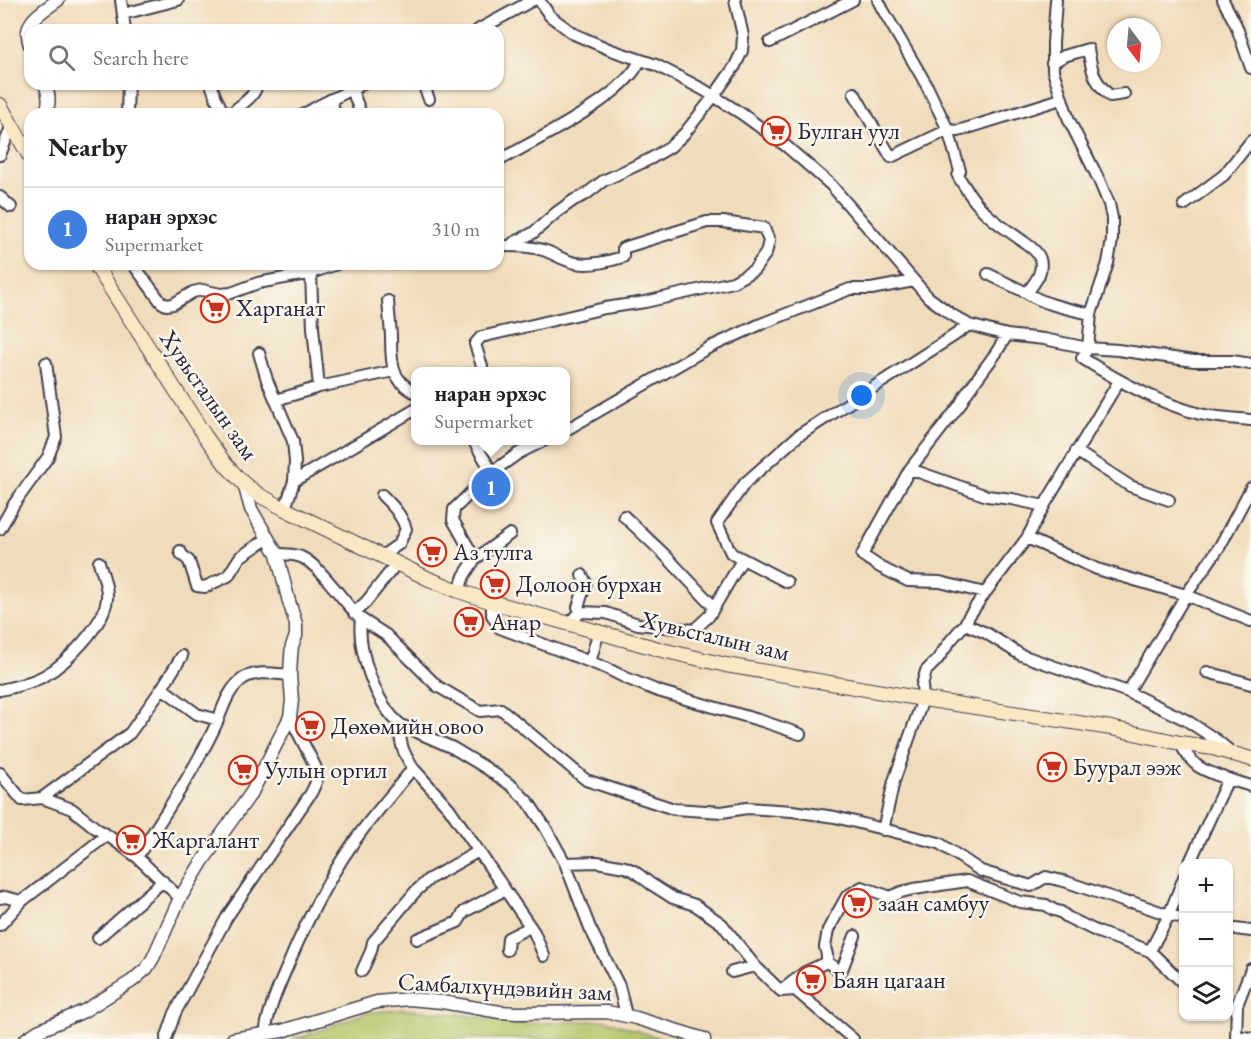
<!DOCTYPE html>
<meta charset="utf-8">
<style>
body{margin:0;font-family:"EB Garamond",serif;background:#f2f2f2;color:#202124}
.controls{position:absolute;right:18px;bottom:18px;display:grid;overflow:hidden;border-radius:12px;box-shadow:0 2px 4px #0004}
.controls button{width:54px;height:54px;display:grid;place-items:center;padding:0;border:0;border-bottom:2px solid #e0e0e0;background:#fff;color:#202124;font:30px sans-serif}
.compass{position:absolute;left:1107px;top:18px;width:54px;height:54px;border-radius:50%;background:#fff;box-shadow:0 2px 4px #0004;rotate:164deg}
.you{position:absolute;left:862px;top:396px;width:21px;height:21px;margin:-15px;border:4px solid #fff;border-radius:50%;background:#1a73e8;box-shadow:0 0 0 9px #1a73e833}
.badge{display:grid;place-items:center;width:39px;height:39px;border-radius:50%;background:#7c3aed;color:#fff;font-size:20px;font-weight:700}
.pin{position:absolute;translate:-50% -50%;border:3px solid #fff;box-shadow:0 2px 6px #0006}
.popup{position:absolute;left:411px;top:367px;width:159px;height:78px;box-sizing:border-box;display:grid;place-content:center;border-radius:12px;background:#fff;filter:drop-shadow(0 2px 4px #0005);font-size:20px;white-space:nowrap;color:#757577}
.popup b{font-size:22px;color:#202124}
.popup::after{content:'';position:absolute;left:50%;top:100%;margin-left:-12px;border:12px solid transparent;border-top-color:#fff}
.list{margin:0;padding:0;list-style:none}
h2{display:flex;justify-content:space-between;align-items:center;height:78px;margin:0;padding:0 24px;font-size:26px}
h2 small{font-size:20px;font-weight:400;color:#757577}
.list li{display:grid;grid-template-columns:39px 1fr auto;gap:18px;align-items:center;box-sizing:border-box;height:84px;padding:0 24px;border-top:2px solid #e0e0e0}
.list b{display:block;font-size:22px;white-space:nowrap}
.list p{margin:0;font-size:20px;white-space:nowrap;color:#757577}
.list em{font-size:20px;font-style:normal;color:#757577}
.icon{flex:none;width:33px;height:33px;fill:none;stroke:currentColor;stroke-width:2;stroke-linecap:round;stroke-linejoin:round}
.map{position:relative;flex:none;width:1251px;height:1039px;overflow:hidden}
.search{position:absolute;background:#fff;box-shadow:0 2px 4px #0004;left:24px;top:24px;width:480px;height:66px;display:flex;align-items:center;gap:15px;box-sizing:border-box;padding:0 21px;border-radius:18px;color:#757577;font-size:22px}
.panel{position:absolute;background:#fff;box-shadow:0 2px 4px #0004;left:24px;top:108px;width:480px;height:162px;border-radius:18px}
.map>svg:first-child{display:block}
.green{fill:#b4c669;stroke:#6b7452;stroke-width:1.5}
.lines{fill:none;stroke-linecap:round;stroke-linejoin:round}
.minor-casing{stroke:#413e4e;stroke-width:14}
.tertiary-casing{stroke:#413e4e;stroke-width:15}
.secondary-casing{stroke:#413e4e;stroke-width:16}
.minor{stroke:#fff;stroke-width:10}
.tertiary{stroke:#fff;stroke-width:12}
.secondary{stroke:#fae7c3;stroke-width:14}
.labels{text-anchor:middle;stroke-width:5;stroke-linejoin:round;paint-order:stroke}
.poi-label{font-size:24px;fill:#22223b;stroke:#fbf7ec;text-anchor:start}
.street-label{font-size:24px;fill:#22223b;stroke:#fbf7ec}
</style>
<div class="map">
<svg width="1251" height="1039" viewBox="0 0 1251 1039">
<rect width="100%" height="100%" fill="#fbf7ec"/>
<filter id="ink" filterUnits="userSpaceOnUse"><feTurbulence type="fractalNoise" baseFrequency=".0167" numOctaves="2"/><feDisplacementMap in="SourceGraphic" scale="12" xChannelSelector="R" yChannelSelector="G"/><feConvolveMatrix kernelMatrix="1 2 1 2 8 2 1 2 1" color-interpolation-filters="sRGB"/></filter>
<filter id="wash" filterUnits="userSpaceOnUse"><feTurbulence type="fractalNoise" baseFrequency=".008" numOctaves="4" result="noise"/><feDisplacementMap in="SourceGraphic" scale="24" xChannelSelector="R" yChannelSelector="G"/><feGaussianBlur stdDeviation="1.35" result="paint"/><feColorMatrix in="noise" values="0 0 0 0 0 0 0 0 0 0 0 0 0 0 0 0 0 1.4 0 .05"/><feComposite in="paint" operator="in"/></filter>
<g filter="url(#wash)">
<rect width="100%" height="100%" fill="#f0dbba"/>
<path class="green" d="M403,1009l55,5 51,8 18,2 78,-4 57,19h-370l10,-2 64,-24z"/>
</g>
<g filter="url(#ink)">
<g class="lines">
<g class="minor-casing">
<path id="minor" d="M121,0l4,30
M539,0l11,16 24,18 37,16 45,15 48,25 38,24 44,32 45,39 97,112 23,17 18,11 38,10 37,4 44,9 30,2 76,11h38l19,3
M1056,0l-3,43v28l16,49 30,60 10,24 3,14v22l-4,23 -17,51 -3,34 -6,10c36,23 76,45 118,56 16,4 34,4 51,6
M1223,0l13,25 15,43
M123,14l55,-14
M478,30l55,-30
M770,42l83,-42
M1052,63l12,-7 24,-7c4,22 5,31 22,47l14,-2
M211,84l5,14 8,16
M423,84l6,15
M352,90l9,24
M854,93l37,64 57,-27 -22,-46 -43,-74 -5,-10
M331,99l4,15
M1061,99l-103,32 -10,-1 12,41 -2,5c7,11 13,22 22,31 12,14 29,24 44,35 6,4 14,10 16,17 4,14 -6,24 -13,34 18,12 43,16 64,21
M127,114l1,-30
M231,114c9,-10 24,-16 26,-30
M304,114l14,-8 45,-22
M0,155l12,-30
M498,161c34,-19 129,-65 142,-101
M0,197l11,10
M1184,205l40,-30 27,-34
M513,243l20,-10 24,-21 17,-12 11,-5 18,-14 47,-22 20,-12 14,-13 30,-38 21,-30 7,-15 1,-15 -8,-36
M133,264l28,38 5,3 7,-1 20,-12 9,-2 19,4 10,-1 27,-10 53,-10 26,-9
M314,269l-3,4 2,55 6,59
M988,274l39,19
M388,301c1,11 2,23 3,34 0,26 -1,45 25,58
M259,353l8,27 26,61 2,21 -1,19 -9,28
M481,372l1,-6 -7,-22 6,-7 124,-29 40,-6 88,-20 21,-12 12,-17 3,-12 -5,-13 -41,-6h-16l-84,26v9c-14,4 -31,9 -47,6 -11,-2 -20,-8 -30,-12 -14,-5 -28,-5 -43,-5
M276,400l43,-13 75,-16
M566,430l142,-82 53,-24 89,-35h21l43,-8
M473,440l19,32
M1076,451l54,35 39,14
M910,469l77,27 25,3 32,7
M294,481l122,-72
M624,516l40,38 50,53
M0,529l14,-25 34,-47 8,-20 -10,-74
M1027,538l70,31 89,26 65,26
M180,551l2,4 7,6 8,25 8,1 23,-11 12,-19 27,-18
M382,556l17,-12 7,-15c-5,-15 -13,-23 -24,-34
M737,556l50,26
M475,559l35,-25
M459,591l5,-15 11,-17 -22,-39 1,-11 38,-37 27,-19 26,-13
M985,593l-45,-11 -32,-1 -28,-14 -18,-12 48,-86 50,-64 6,-11 30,-41 11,-18
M492,602v13l8,13 106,40 20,10 32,13 104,30 38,13
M581,612l-3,-5 8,-24 -4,-8
M354,613l12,-11 31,-39
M361,619l25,16 51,51 43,25 21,-2 85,71 88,29 48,3 25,-4 45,3 43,6 104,26 42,28 50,15 15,-9 21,5 61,21 4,-1 37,13 15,3
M569,623l12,-11 25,1 32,11 56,6 15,-14 33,-56 -11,-7 -14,-30 28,-40 54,-48 156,-100 14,-10
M965,624l21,9 35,22 107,37 58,28 29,19 16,13
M590,662l9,-31
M1207,672l44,12
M162,688l35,26 21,6
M0,690c15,-3 31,-7 44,-14 22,-12 61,-52 63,-78 1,-12 -5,-25 -8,-36
M1128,692l58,-97 34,-49 31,-58
M401,725l52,23 33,20 26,18 17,17 16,24 20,36 25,65 29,58 7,29
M1180,743c13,25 22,27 48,36l-39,85
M413,768l36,40 22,32 63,92 10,24
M0,773l22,27 20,-2 30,11 25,20 10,6 -85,66 -17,-4 -5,1
M1228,779l23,7
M42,798l88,-65 32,-45 20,-32
M883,830l11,-49 29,-82 -1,-14 4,-14 11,-11 14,-20 14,-16 4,-8 16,-23 42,-55 17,-32 75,-125
M107,835l30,22 43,41
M137,857c22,-34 45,-68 64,-103 6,-11 12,-22 17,-34 6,-15 11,-32 26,-42 13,-8 32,-4 46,-3
M565,863l32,-1 28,5 9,4 17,13 22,14 22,7 27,19 33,42 26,25 14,-1 58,49
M0,925l22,-24
M1228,928l23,3
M98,938l65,-57
M417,939l41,-17 6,-10 40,-22
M507,950l1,-12 22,-11
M1150,951l19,-36 15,-38
M827,962l14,10 14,-36
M362,971l9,-20 2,-9 42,-50 14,-13 50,-28
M732,972l23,-6
M781,991l24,-19 22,-10v-7l-2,-8 3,-17 19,-34 15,-9 29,10 10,-5 13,-3 53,-8 53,21 26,3 8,5 7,2 6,5 31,15 52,19 34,33
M265,1034c3,-24 13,-46 23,-69 20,-48 44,-95 76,-137 16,-20 33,-40 49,-60 -9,-14 -15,-26 -12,-43 -25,-20 -44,-75 -40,-106 -17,-16 -41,-54 -60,-62 -8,-3 -16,-3 -24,-3
M1236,1036l15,2
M166,1039l9,-26 52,-96 84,-124c5,-10 9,-16 4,-27l-25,-49
M1236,1039l1,-34 14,-36"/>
</g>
<g class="tertiary-casing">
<path id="tertiary" d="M30,45c-9,-24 12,-33 28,-45
M44,114c7,-9 5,-20 1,-30
M26,1039l12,-8 46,-20 48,-30 15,-13 6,-10 27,-60 22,-36 50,-70 38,-75 2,-17 -2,-25 1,-19 1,-10 4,-10v-12l-8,-26 -11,-44 -26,-45 -7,-25
M233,1039l49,-8 95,-29 32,-3 33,3 58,10 17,1 90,-1 29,6 68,21"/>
</g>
<g class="secondary-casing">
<path id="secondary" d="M0,105l30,52
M95,264l110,172 21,29 18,19 15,11 26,14 144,70 30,12 33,11 170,48 64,15 197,34 188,29 69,15 33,5 38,11"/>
</g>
<use href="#minor" class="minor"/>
<use href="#tertiary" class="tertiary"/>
<use href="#secondary" class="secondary"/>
</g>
</g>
<defs>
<g id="supermarket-ring" transform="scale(1.5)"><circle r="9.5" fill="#fbf7ec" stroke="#c8321e" stroke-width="1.5"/><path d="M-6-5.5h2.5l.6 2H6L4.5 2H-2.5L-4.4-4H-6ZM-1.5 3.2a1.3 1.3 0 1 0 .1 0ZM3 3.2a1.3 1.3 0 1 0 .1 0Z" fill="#c8321e"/></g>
</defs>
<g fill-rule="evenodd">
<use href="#supermarket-ring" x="776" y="131"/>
<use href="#supermarket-ring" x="215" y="308"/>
<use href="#supermarket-ring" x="432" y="552"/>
<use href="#supermarket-ring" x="495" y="584"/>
<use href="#supermarket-ring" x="469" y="622"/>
<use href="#supermarket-ring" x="310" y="726"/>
<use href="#supermarket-ring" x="1052" y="767"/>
<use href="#supermarket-ring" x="243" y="770"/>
<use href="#supermarket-ring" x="131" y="840"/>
<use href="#supermarket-ring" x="857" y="903"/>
<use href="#supermarket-ring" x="811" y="980"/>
</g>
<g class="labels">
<g class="poi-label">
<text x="797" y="139">Булган уул</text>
<text x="236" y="316">Харганат</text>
<text x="453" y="560">Аз тулга</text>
<text x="516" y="592">Долоон бурхан</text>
<text x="490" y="630">Анар</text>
<text x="331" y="734">Дөхөмийн овоо</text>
<text x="1073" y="775">Буурал ээж</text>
<text x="264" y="778">Уулын оргил</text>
<text x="152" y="848">Жаргалант</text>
<text x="878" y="911">заан самбуу</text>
<text x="832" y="988">Баян цагаан</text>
</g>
<g class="street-label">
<text transform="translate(209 395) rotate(55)" y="8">Хувьсгалын зам</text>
<text transform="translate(715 636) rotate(13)" y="8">Хувьсгалын зам</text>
<text transform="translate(505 987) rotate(3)" y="8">Самбалхүндэвийн зам</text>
</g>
</g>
</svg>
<div class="controls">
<button>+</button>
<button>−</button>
<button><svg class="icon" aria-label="layers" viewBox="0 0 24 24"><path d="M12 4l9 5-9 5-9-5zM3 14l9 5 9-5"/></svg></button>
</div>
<svg class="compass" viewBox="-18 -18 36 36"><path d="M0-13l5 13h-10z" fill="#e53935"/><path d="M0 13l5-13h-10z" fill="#757577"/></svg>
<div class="you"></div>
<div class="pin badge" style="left:491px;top:487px;background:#3f7fe0">1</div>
<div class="popup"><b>наран эрхэс</b>Supermarket</div>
<div class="search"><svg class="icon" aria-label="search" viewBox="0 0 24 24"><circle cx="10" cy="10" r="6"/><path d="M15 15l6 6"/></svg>Search here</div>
<section class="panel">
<h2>Nearby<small></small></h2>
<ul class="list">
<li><span class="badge" style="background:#3f7fe0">1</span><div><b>наран эрхэс</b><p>Supermarket</p></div><em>310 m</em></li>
</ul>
</section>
</div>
